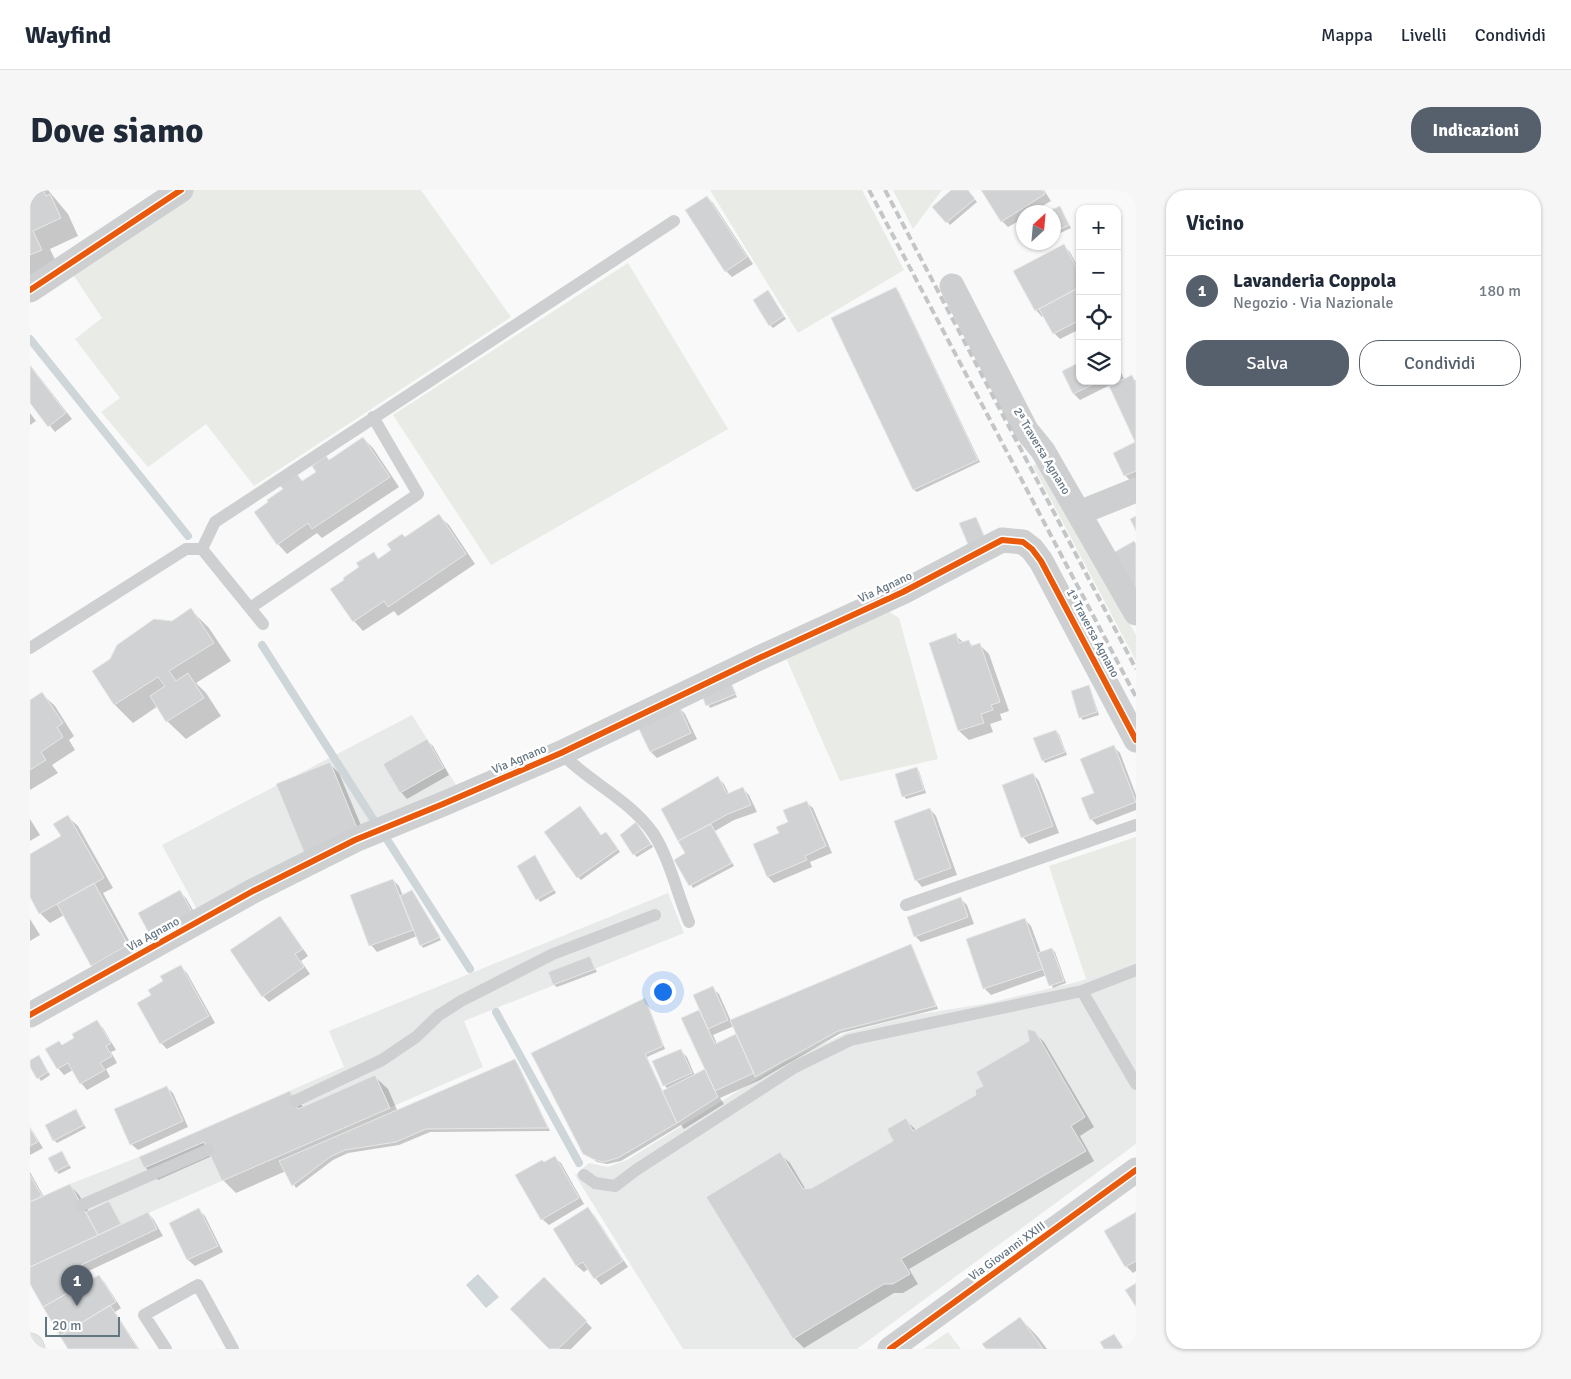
<!DOCTYPE html>
<html lang="it">
<meta charset="utf-8">
<style>
body{margin:0;font-family:Signika,sans-serif;background:#f6f6f7;color:#1f2937}
.controls{position:absolute;right:15px;top:15px;display:grid;overflow:hidden;border-radius:10px;box-shadow:0 1px 4px #0004}
.controls button{width:45px;height:45px;display:grid;place-items:center;padding:0;border:0;border-bottom:1px solid #e0e1e3;background:#fff;color:#1f2937;font:25px sans-serif}
.compass{position:absolute;left:986px;top:15px;width:45px;height:45px;border-radius:50%;background:#fff;box-shadow:0 1px 4px #0004;rotate:26deg}
.scale{position:absolute;left:15px;bottom:12px;width:75px;box-sizing:border-box;padding-left:5px;border:2px solid #657683;border-top:0;font-size:14px;line-height:18px;white-space:nowrap;color:#657683;-webkit-text-stroke:4px #fff;paint-order:stroke}
.you{position:absolute;left:632px;top:801px;width:18px;height:18px;margin:-12px;border:4px solid #fff;border-radius:50%;background:#1a73e8;box-shadow:0 0 0 8px #1a73e833}
.badge{display:grid;place-items:center;width:32px;height:32px;border-radius:50%;background:#56606c;color:#fff;font-size:16px;font-weight:700}
.pin{position:absolute;translate:-50% -41px;filter:drop-shadow(0 1px 2px #0008)}
.pin::after{content:'';position:absolute;top:26px;width:18px;height:15px;background:inherit;clip-path:polygon(0 0,100% 0,50% 100%)}
.list{margin:0;padding:0;list-style:none}
h2{display:flex;justify-content:space-between;align-items:center;height:65px;margin:0;padding:0 20px;font-size:21px}
h2 small{font-size:16px;font-weight:400;color:#747a83}
.list li{display:grid;grid-template-columns:32px 1fr auto;gap:15px;align-items:center;box-sizing:border-box;height:70px;padding:0 20px;border-top:1px solid #e0e1e3}
.list b{display:block;font-size:19px;white-space:nowrap}
.list p{margin:0;font-size:16px;white-space:nowrap;color:#747a83}
.list em{font-size:16px;font-style:normal;color:#747a83}
.actions{display:flex;gap:10px;padding:15px 20px}
.actions a{flex:1;padding:11px 0;border:1px solid #56606c;border-radius:20px;text-align:center;font-size:18px;color:#56606c}
.actions .main{background:#56606c;color:#fff}
.icon{flex:none;width:28px;height:28px;fill:none;stroke:currentColor;stroke-width:2;stroke-linecap:round;stroke-linejoin:round}
.map{position:relative;flex:none;width:1106px;height:1159px;overflow:hidden;border-radius:20px}
header{display:flex;align-items:center;gap:30px;box-sizing:border-box;height:70px;padding:0 25px;background:#fff;border-bottom:1px solid #e0e1e3}
header strong{font-size:24px}
nav{display:flex;gap:28px;margin-inline-start:auto;font-size:18px}
.intro{display:flex;align-items:center;justify-content:space-between;box-sizing:border-box;height:120px;padding:0 30px}
h1{margin:0;font-size:35px}
.button{padding:12px 22px;border-radius:20px;background:#56606c;color:#fff;font-size:18px;font-weight:700}
main{display:flex;gap:30px;padding:0 30px}
aside{flex:1;background:#fff;border-radius:20px;box-shadow:0 1px 4px #0004}
.map>svg:first-child{display:block}
.built{fill:#e8e9e9}
.green{fill:#e8ebe6}
.water{fill:#ced6d9}
.shadow{fill:#0003;fill-rule:evenodd}
.lines{fill:none;stroke-linecap:round;stroke-linejoin:round}
.stream{stroke:#ced6d9;stroke-width:8}
.building{fill:#d0d2d3;stroke:#e8e8e8}
.primary-casing{stroke:#d5d6d7;stroke-width:29}
.service{stroke:#cecfd0;stroke-width:12}
.minor{stroke:#cecfd0;stroke-width:25}
.primary{stroke:#e1e2e2;stroke-width:28}
.rail{stroke:#c3c5c6;stroke-width:4;stroke-dasharray:8 4;stroke-linecap:butt}
.cycleway-casing{stroke:#fff;stroke-width:9}
.cycleway{stroke:#e8590c;stroke-width:6}
.labels{text-anchor:middle;stroke-width:5;stroke-linejoin:round;paint-order:stroke}
.street-label{font-size:12px;fill:#657683;stroke:#fff}
</style>
<header>
<strong>Wayfind</strong>
<nav><a>Mappa</a><a>Livelli</a><a>Condividi</a></nav>
</header>
<div class="intro"><h1>Dove siamo</h1><a class="button">Indicazioni</a></div>
<main>
<div class="map">
<svg width="1106" height="1159" viewBox="0 0 1106 1159">
<rect width="100%" height="100%" fill="#f9f9f9"/>
<path class="built" d="M382,525l48,76 -261,122 -37,-68z
M638,703l16,40 -220,88 19,46 -385,168 -28,-51 69,-27 205,-90 -15,-36z
M1106,772v182l-279,205h-174l-108,-174 14,-12 19,4 19,-7 156,-97 63,-30 69,-18 74,-12 88,-21z"/>
<path class="green" d="M161,0h230l90,127 -257,169 -48,-62 -58,43 -47,-55 19,-14 -45,-59 27,-21 -30,-45z
M680,0h152l42,80 -106,63z
M863,0h49l-29,39z
M598,73l100,166 -237,136 -98,-150z
M1009,272l97,173v26l-103,-195z
M858,421l11,7 39,141 -98,22 -54,-123z
M1106,647v125l-50,17 -37,-113z
M918,1142l13,17h-38z"/>
<path class="water" d="M448,1084l21,23 -13,11 -20,-23z"/>
<path class="shadow" d="M0,0h18l20,24 10,22 -28,13 9,19 -29,13z
M923,0h14l10,12 -27,23 -16,-18z
M953,0h61l7,11 -19,11h-8v6l-16,9 -6,-6z
M677,7l6,6 40,61 -21,13 -6,-6z
M1030,18l11,20 -17,8v-24h-5z
M1034,56l6,6 10,19v58l-20,10 -6,-6 -10,-18 -2,2 -6,-7z
M866,99l3,3 81,170 -63,30 -3,-2 -81,-171z
M740,105l16,24 -13,9 -3,-3z
M0,175l42,54 -17,13 -25,-31z
M1087,175l8,15 7,-3 4,4v60l-26,-56 -30,15 -6,-6 -11,-22 17,9h37z
M0,223l6,8 -6,4z
M333,248l10,10 26,39 -77,51 -5,-5 -30,21 -9,-10 7,-54 12,-14 6,6 14,-9 12,-12z
M1106,254v40l-2,1 -9,-10z
M409,326l10,9 26,39 -77,52 -4,-5 -31,20 -9,-10 -8,-41 27,-27 6,6 14,-9 12,-12z
M161,420l18,18 22,33 -35,22 10,10 15,23 -35,23 -19,-18 -9,-15 -25,17 -18,-18 -22,-34z
M925,445l9,8 5,-1 5,5 6,-2 9,9 20,57 -9,3 2,6 -12,4 3,8 -24,8 -10,-9z
M701,494l6,13 -27,11 -7,-13z
M1059,497l2,3 8,25 -16,5 -3,-3z
M12,504l13,12 19,30 -5,4 6,10 -23,15 6,8 -28,17v-89z
M649,517l6,7 12,25 -40,19 -6,-6 -12,-26z
M1026,541l3,3 8,21 -22,8 -2,-3z
M396,550l7,6 16,29 -42,24 -6,-7 -16,-28z
M1084,557l6,6 16,42v15l-39,15 -6,-6z
M300,574l9,9 29,69 -53,22z
M886,578l3,3 7,22 -20,6 -2,-3z
M1003,584l6,7 20,52 -30,11 -6,-7z
M688,588l6,6 5,10 14,-5 6,6 8,17 -23,8 -19,11 19,35 -41,22 -17,-28 11,-6 -24,-44z
M776,612l7,6 19,45 -22,9 2,5 -38,16 -6,-6 -14,-32 27,-11z
M900,619l6,7 21,59 -35,12 -6,-7z
M38,627l10,9 35,62 -10,5 34,62 -35,20 -10,-10 -28,-50 -14,8 -10,-10 -10,-18v-40l33,-18z
M0,629l10,16 -10,6z
M609,637l14,20 -16,10 -3,-3z
M579,646l11,16 -39,28 -3,-3 23,-40z
M505,667l21,36 -16,9 -21,-36z
M363,690l6,6 4,10 11,-1 27,45 -18,8 -6,-12 -40,16 -6,-7 -19,-49z
M150,702l6,6 14,24 -47,16z
M931,709l6,6 7,19 -53,18 -6,-6z
M250,728l6,6 22,32 -7,5 9,13 -41,28 -6,-6z
M0,729l10,16 -10,6z
M995,730l6,6 10,27 11,-4 3,3 11,31 -13,5 -6,-13 -56,20 -7,-7z
M880,755l3,3 25,61 -97,24 -81,47 -40,18 4,6 -40,25 -3,-4 -60,36 -14,3 -10,-2 -13,-9 60,-154 3,3 18,47 -18,8 16,35 5,-3 -4,-4 16,-35 7,7 8,19 12,-6 -25,-51 19,-8 11,-23 7,6 12,27zM704,836l6,13 -4,-3 -19,8 -4,-9z
M559,767l8,15 -40,15 -3,-2 -4,-12z
M151,777l6,6 28,50 -48,26 -6,-6 -8,-47z
M66,831l7,7 13,22 -5,2 6,11 -11,6 4,8 -23,13 -6,-7 -8,-13 -9,5 -6,-7 -11,-18 16,-4 13,-7z
M1004,842l10,10 50,85 -14,9 14,25 -185,108 9,15 -15,9h-9l-90,55 -10,-10 -86,-141 72,-43 10,9 16,27h6l83,-49 11,-21 10,10 62,-34 7,-10 45,-44z
M11,870l9,15 -9,6 -11,-16v-3z
M485,871l3,3 32,67 -120,1 -31,13 -51,8 -15,7 -37,28 -10,-17 -50,22 -13,-13 -11,-24 -54,24 -13,-13 145,-75 14,16 71,-31 13,12 10,23z
M136,897l7,6 15,34 -50,23 -7,-6z
M46,920l10,18 -29,15 -3,-3z
M0,937l13,21 -13,7z
M32,963l9,15 -12,6 -3,-3z
M524,967l7,6 23,41 -35,21 -7,-6 2,-55z
M0,982l14,25 26,-12 9,10 10,17 20,-10 13,23 26,-12 6,7 9,16 -83,39 6,9 13,-8 6,7 16,25 -6,4 24,37h-69l-40,-67z
M558,1019l6,6 34,52 -27,18 -13,-16 -4,3 -7,-6 -22,-36z
M169,1020l6,6 18,36 -28,14 -7,-6 -17,-37z
M1106,1023v58l-3,2 -7,-7z
M514,1088l48,50 -21,21h-20z
M990,1128l18,19 9,12h-60z"/>
<g class="lines">
<path class="stream" d="M0,149l158,197
M232,455l113,177
M358,651l82,128
M466,822l83,151"/>
</g>
<path class="building" d="M0,0h13l3,6 4,-2 11,24 -28,13 9,19 -12,5z
M921,0h17l7,9 -29,24 -14,-16z
M951,0h62l2,4 -44,28z
M677,6l40,61 -22,15 -40,-62z
M1030,16l9,19 -15,7v-20h-8z
M1034,54l16,30v13l-45,24 -22,-40z
M866,97l82,173 -65,30 -82,-172z
M1050,97v33l-27,14 -14,-25z
M738,100l16,26 -15,10 -16,-26z
M1050,172v19h20l-27,13 -11,-23z
M0,176l36,47 -18,14 -18,-24z
M1102,185l4,9v87l-12,5 -11,-23 22,-11 -26,-56z
M333,247l27,40 -78,52 -4,-6 -31,22 -23,-33 14,-10 -1,-2 16,-11 -3,-3 17,-12 5,7 14,-9 -4,-6 14,-10 3,4z
M409,324l27,40 -78,53 -4,-6 -31,21 -23,-33 14,-9 -1,-2 16,-11 -3,-4 18,-11 4,7 13,-9 -4,-6 15,-10 3,3z
M1106,326v15l-6,-12z
M946,327l10,23 -17,7 -10,-24z
M1104,351l2,3v50l-23,-41z
M161,418l23,35 -45,28 7,10 12,-8 16,25 -38,24 -16,-26 15,-10 -7,-9 -44,28 -22,-34 18,-12 7,-14 37,-26 18,2z
M926,443l3,10 10,-3 2,6 9,-3 20,59 -9,3 2,5 -12,4 3,9 -26,8 -29,-88z
M701,493l5,11 -30,12 -4,-11z
M1059,495l8,27 -18,6 -8,-27z
M12,502l21,31 -6,4 6,10 -22,15 5,8 -16,10v-70z
M649,516l12,27 -41,19 -13,-27z
M1026,540l9,22 -23,9 -9,-23z
M397,549l17,29 -44,25 -17,-29z
M1084,555l22,57 -46,18 -9,-22 13,-5 -14,-34z
M300,572l29,71 -54,22 -29,-71z
M887,577l7,23 -22,7 -7,-23z
M1003,583l20,53 -32,12 -19,-53z
M688,586l9,18 16,-7 8,18 -23,9 -50,27 -17,-32z
M777,611l19,45 -21,10 2,4 -40,17 -14,-33 26,-11 -3,-6 12,-5 -5,-12z
M550,616l21,29 5,-3 12,17 -41,29 -33,-46z
M900,618l21,60 -36,13 -21,-60z
M38,625l36,63 -65,36 -9,-17v-43l31,-18 -8,-12z
M606,632l15,22 -18,11 -13,-20z
M681,634l21,39 -43,23 -15,-26 11,-7 -7,-12z
M505,665l19,35 -18,10 -19,-34z
M363,689l20,51 -44,16 -19,-51z
M64,693l34,62 -37,21 -34,-62z
M150,700l14,26 -42,23 -14,-26z
M382,700l28,47 -20,9 -20,-50z
M931,707l7,20 -54,20 -7,-20z
M250,726l23,33 -8,5 9,13 -42,30 -32,-47z
M995,728l18,51 -60,20 -17,-50z
M881,754l25,62 -98,25 -83,46 -25,-57z
M1022,758l12,33 -15,5 -12,-33z
M560,766l5,13 -42,16 -5,-13z
M151,775l28,51 -49,28 -23,-41 14,-8 -3,-5 15,-9 -3,-5z
M683,796l15,34 -20,9 -15,-34z
M615,808l18,48 -18,8 32,69 -59,35 -15,4 -10,-3 -10,-5 -52,-101z
M669,820l16,34 21,-10 18,39 -39,18 -34,-73z
M67,830l14,23 -5,3 6,10 -12,7 5,7 -25,14 -12,-21 -11,6 -12,-20 14,-8 3,4 12,-7 -2,-4z
M997,839l8,2 50,86 -14,9 15,25 -185,108 9,15 -17,10h-9l-91,55 -87,-142 74,-45 23,37 9,-1 81,-47 -6,-12 19,-11 7,13 63,-36 -1,-5 8,-4 -7,-14 53,-31z
M651,859l11,24 -29,13 -11,-25z
M9,865l9,17 -11,7 -7,-12v-7z
M485,869l33,69 -122,1 -30,13 -51,8 -15,7 -38,29 -13,-25z
M675,879l13,28 -41,26 -15,-32z
M345,885l15,33 -168,73 -18,-39 -60,26 -5,-11 151,-66 8,18z
M137,896l16,35 -53,24 -16,-36z
M46,919l8,16 -31,16 -8,-16z
M0,938l8,14 -8,4z
M32,961l7,14 -14,7 -7,-14z
M525,966l24,42 -38,22 -26,-45 27,-15 2,2z
M0,985l12,21 -12,6z
M40,994l28,51 -68,32v-65z
M79,1011l12,23 -23,11 -12,-23z
M558,1017l35,54 -29,18 -11,-17 -7,4 -23,-37z
M169,1018l19,38 -31,14 -18,-37z
M118,1022l9,17 -82,39 9,16 -41,23 -13,-23v-17z
M1106,1022v49l-11,6 -21,-36z
M69,1085l17,27 -56,34 -17,-29z
M514,1087l43,44 -29,28h-9l-39,-40z
M1106,1093v24l-11,-17z
M80,1115l28,44h-70l-8,-13z
M990,1127l23,32h-57l-4,-5z
M1084,1144l10,15h-20l-4,-7z"/>
<g class="lines">
<g class="primary-casing">
<path id="primary" d="M0,1157l1,2"/>
</g>
<path class="service" d="M172,359l13,-27 459,-301
M220,418l168,-114 -45,-77
M0,458l156,-99h16l61,75
M531,563c28,29 69,47 92,80 16,24 25,63 36,89
M876,715l230,-80
M1052,801l54,-21
M265,911l87,-41 34,-23 23,-22 22,-14 92,-47 102,-39
M554,985l11,8 20,3 21,-16 159,-103 55,-27 232,-49 54,93
M52,1015l126,-55
M136,1159l-22,-34 54,-30 35,64"/>
<path class="minor" d="M922,96l74,144 17,21 93,162
M0,100l151,-100
M1049,323l57,-23
M0,825l223,-124 102,-51 88,-36 118,-51 196,-94 146,-67 99,-52 21,2 9,7 9,12 95,179
M860,1159l246,-179"/>
<use href="#primary" class="primary"/>
<path class="rail" d="M839,0l267,507
M855,0l251,479"/>
<g class="cycleway-casing">
<path id="cycleway" d="M0,100l151,-100
M0,825l223,-124 102,-51 88,-36 118,-51 196,-94 146,-67 99,-52 21,2 9,7 9,12 95,179
M860,1159l246,-179"/>
</g>
<use href="#cycleway" class="cycleway"/>
</g>
<g class="labels">
<g class="street-label">
<text transform="translate(1012 261) rotate(59)" y="4">2ª Traversa Agnano</text>
<text transform="translate(855 397) rotate(-25)" y="4">Via Agnano</text>
<text transform="translate(1063 443) rotate(62)" y="4">1ª Traversa Agnano</text>
<text transform="translate(489 569) rotate(-23)" y="4">Via Agnano</text>
<text transform="translate(123 744) rotate(-29)" y="4">Via Agnano</text>
<text transform="translate(977 1061) rotate(-36)" y="4">Via Giovanni XXIII</text>
</g>
</g>
</svg>
<div class="controls">
<button>+</button>
<button>−</button>
<button><svg class="icon" aria-label="locate" viewBox="0 0 24 24"><circle cx="12" cy="12" r="6"/><path d="M12 2v4M12 18v4M2 12h4M18 12h4"/></svg></button>
<button><svg class="icon" aria-label="layers" viewBox="0 0 24 24"><path d="M12 4l9 5-9 5-9-5zM3 14l9 5 9-5"/></svg></button>
</div>
<svg class="compass" viewBox="-18 -18 36 36"><path d="M0-13l5 13h-10z" fill="#e53935"/><path d="M0 13l5-13h-10z" fill="#747a83"/></svg>
<div class="scale">20 m</div>
<div class="you"></div>
<div class="pin badge" style="left:47px;top:1116px">1</div>
</div>
<aside>
<h2>Vicino<small></small></h2>
<ul class="list">
<li><span class="badge">1</span><div><b>Lavanderia Coppola</b><p>Negozio · Via Nazionale</p></div><em>180 m</em></li>
</ul>
<div class="actions"><a class="main">Salva</a><a>Condividi</a></div>
</aside>
</main>
